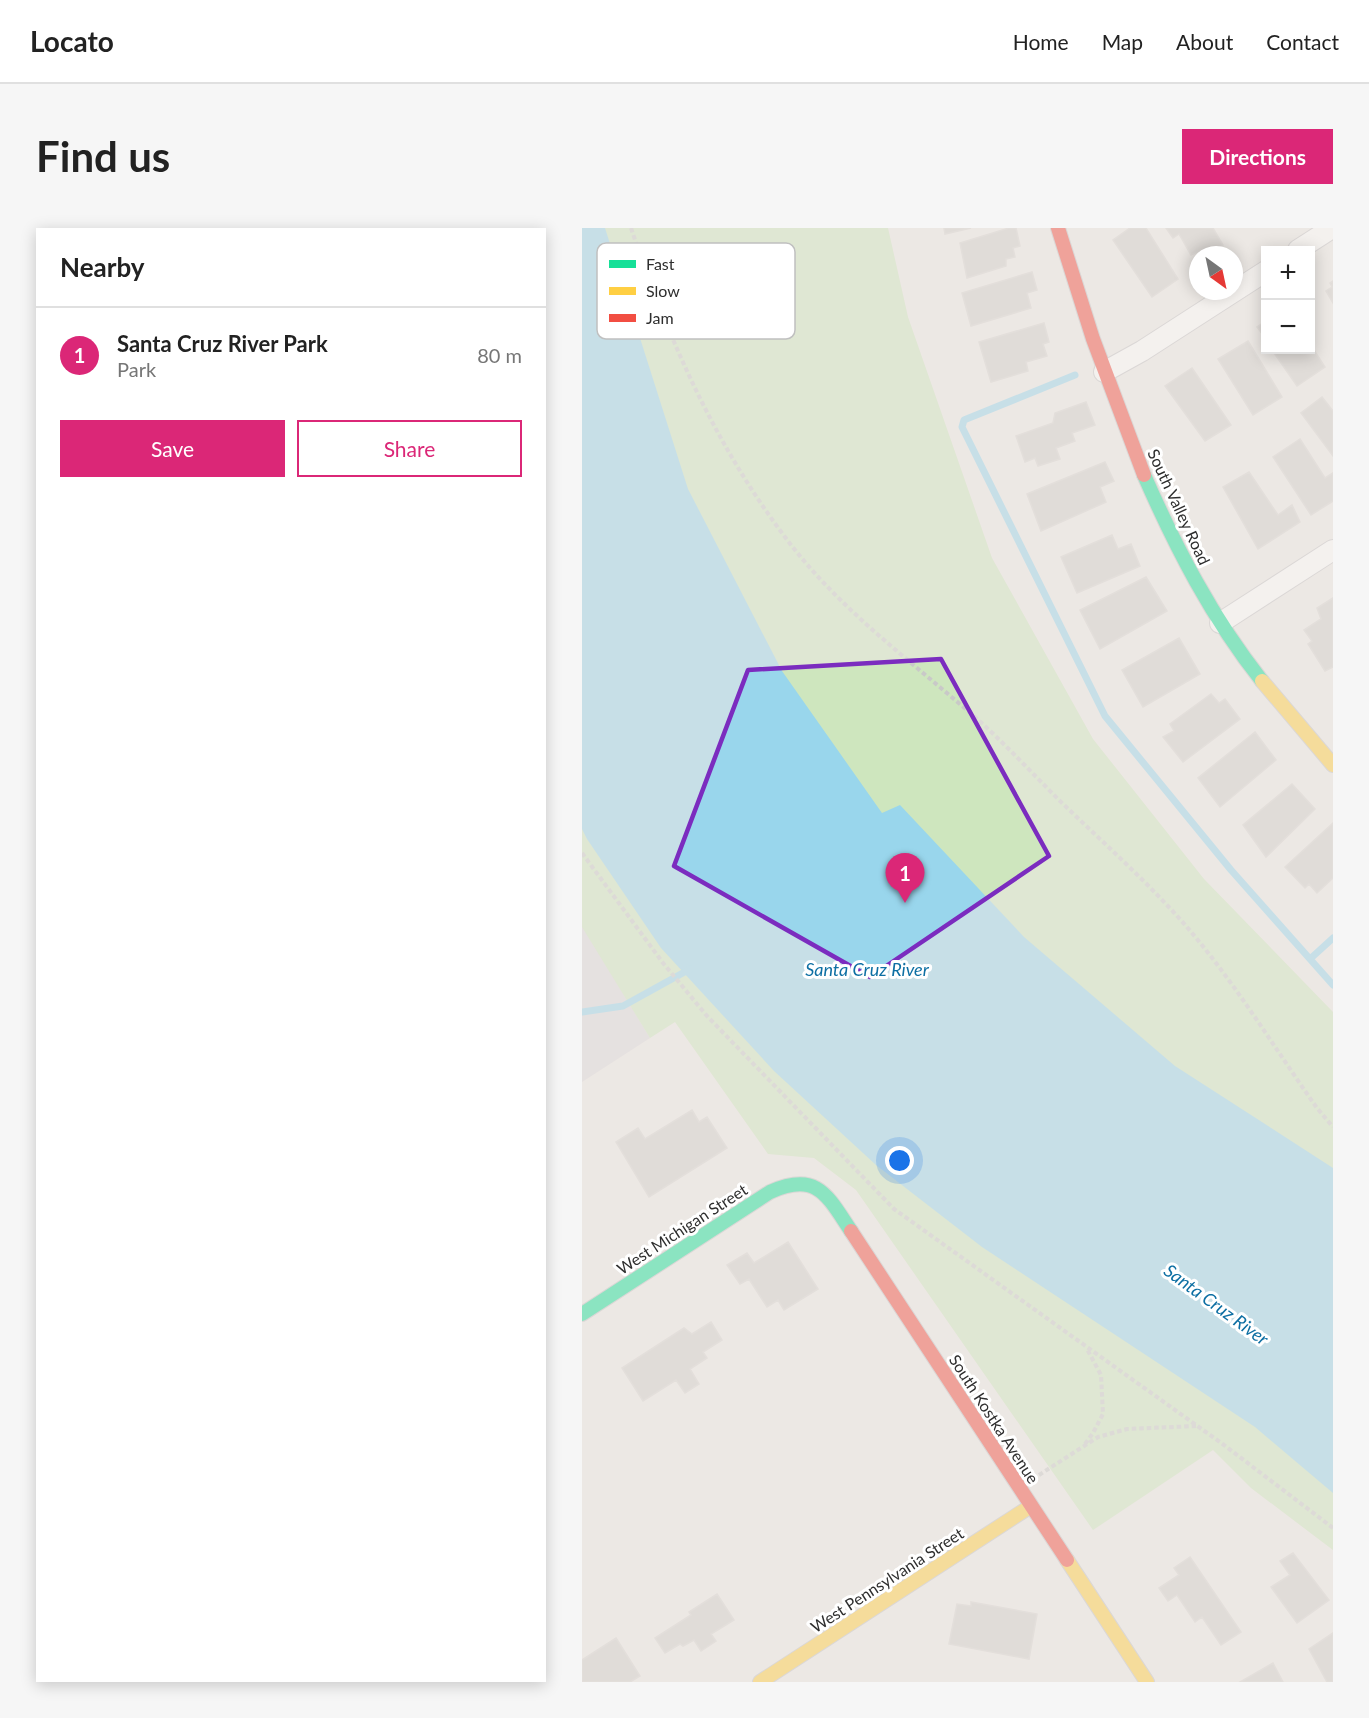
<!DOCTYPE html>
<meta charset="utf-8">
<style>
body{margin:0;font-family:Lato,sans-serif;background:#f6f6f6;color:#222}
.controls{position:absolute;right:18px;top:18px;display:grid;overflow:hidden;border-radius:0px;box-shadow:0 3px 15px #0003}
.controls button{width:54px;height:54px;display:grid;place-items:center;padding:0;border:0;border-bottom:2px solid #e0e0e0;background:#fff;color:#222;font:30px sans-serif}
.compass{position:absolute;left:607px;top:18px;width:54px;height:54px;border-radius:50%;background:#fff;box-shadow:0 3px 15px #0003;rotate:147deg}
.you{position:absolute;left:318px;top:933px;width:21px;height:21px;margin:-15px;border:4px solid #fff;border-radius:50%;background:#1a73e8;box-shadow:0 0 0 9px #1a73e833}
.badge{display:grid;place-items:center;width:39px;height:39px;border-radius:50%;background:#db2777;color:#fff;font-size:20px;font-weight:700}
.pin{position:absolute;translate:-50% -50px;filter:drop-shadow(0 2px 3px #0008)}
.pin::after{content:'';position:absolute;top:32px;width:21px;height:18px;background:inherit;clip-path:polygon(0 0,100% 0,50% 100%)}
.list{margin:0;padding:0;list-style:none}
h2{display:flex;justify-content:space-between;align-items:center;height:78px;margin:0;padding:0 24px;font-size:26px}
h2 small{font-size:20px;font-weight:400;color:#767676}
.list li{display:grid;grid-template-columns:39px 1fr auto;gap:18px;align-items:center;box-sizing:border-box;height:96px;padding:0 24px;border-top:2px solid #e0e0e0}
.list b{display:block;font-size:22px;white-space:nowrap}
.list p{margin:0;font-size:20px;white-space:nowrap;color:#767676}
.list em{font-size:20px;font-style:normal;color:#767676}
.actions{display:flex;gap:12px;padding:18px 24px}
.actions a{flex:1;padding:14px 0;border:2px solid #db2777;border-radius:0px;text-align:center;font-size:21px;color:#db2777}
.actions .main{background:#db2777;color:#fff}
.map{position:relative;flex:none;width:751px;height:1454px;overflow:hidden;border-radius:0px}
header{display:flex;align-items:center;gap:36px;box-sizing:border-box;height:84px;padding:0 30px;background:#fff;border-bottom:2px solid #e0e0e0}
header strong{font-size:28px}
nav{display:flex;gap:33px;margin-inline-start:auto;font-size:21px}
.intro{display:flex;align-items:center;justify-content:space-between;box-sizing:border-box;height:144px;padding:0 36px}
h1{margin:0;font-size:42px}
.button{padding:15px 27px;border-radius:0px;background:#db2777;color:#fff;font-size:21px;font-weight:700}
main{display:flex;gap:36px;padding:0 36px}
aside{flex:1;background:#fff;border-radius:0px;box-shadow:0 3px 15px #0003}
.map>svg:first-child{display:block}
.industrial{fill:#dcd9db}
.green{fill:#cee6be}
.water{fill:#99d6ec}
.lines{fill:none;stroke-linecap:round;stroke-linejoin:round}
.stream{stroke:#99d6ec;stroke-width:7}
.building{fill:#d1cecb;stroke:#d7d4d0;stroke-width:1.5}
.street-casing{stroke:#c5c4c5;stroke-width:22}
.fast-casing{stroke:#c5c4c5;stroke-width:16}
.slow-casing{stroke:#c5c4c5;stroke-width:16}
.jam-casing{stroke:#c5c4c5;stroke-width:16}
.path{stroke:#c9c9c8;stroke-width:4;stroke-dasharray:4.5 3;stroke-linecap:butt}
.street{stroke:#fcfcfb;stroke-width:20}
.fast{stroke:#16e098;stroke-width:14}
.slow{stroke:#ffcf43;stroke-width:14}
.jam{stroke:#f24e42;stroke-width:14}
.marked{fill:none;stroke:#7b2cbf;stroke-width:4.5;stroke-linejoin:round}
.labels{text-anchor:middle;stroke-width:6;stroke-linejoin:round;paint-order:stroke}
.street-label{font-size:16px;fill:#2e2e2e;stroke:#fff}
.water-label{font-size:18px;font-style:italic;fill:#0d6fa3;stroke:#fff}
.key{fill:#fff;stroke:#c0c0c0;stroke-width:1.5}
.key-label{font-size:16px;fill:#2e2e2e}
</style>
<header>
<strong>Locato</strong>
<nav><a>Home</a><a>Map</a><a>About</a><a>Contact</a></nav>
</header>
<div class="intro"><h1>Find us</h1><a class="button">Directions</a></div>
<main>
<aside>
<h2>Nearby<small></small></h2>
<ul class="list">
<li><span class="badge">1</span><div><b>Santa Cruz River Park</b><p>Park</p></div><em>80 m</em></li>
</ul>
<div class="actions"><a class="main">Save</a><a>Share</a></div>
</aside>
<div class="map">
<svg width="751" height="1454" viewBox="0 0 751 1454">
<rect width="100%" height="100%" fill="#ece8e4"/>
<path class="industrial" d="M0,697l68,113 -68,44z"/>
<path class="green" d="M0,0h306l20,89 84,241 101,181 111,140 129,133v538l-82,-62 -38,-38 -120,80 -237,-340 -42,-32 -46,-4 -93,-132 -25,16 -68,-111z"/>
<path class="water" d="M0,0h23l83,261 94,182 100,142 18,-8 124,132 151,129 158,102v325l-78,-66 -273,-180 -106,-82 -102,-94 -113,-123 -74,-109 -5,-10z"/>
<g class="lines">
<path class="stream" d="M493,147l-111,45 -2,7 143,289 126,154 102,115
M728,731l23,-21
M0,784l41,-6 67,-37"/>
</g>
<path class="building" d="M362,0h27l-26,6z
M427,0h7l4,18 -7,2 2,9 -9,2v7l-39,12 -7,-35z
M548,0h16l32,51 -26,18 -39,-57z
M584,0h47l10,17 -14,10h-6l-2,-5 -10,5 -12,-21 -6,4z
M450,44l5,18 -10,3 4,15 -60,18 -9,-33z
M751,53v22l-7,-12 6,-4 -2,-4z
M684,93v18l-9,-12z
M462,95l5,19 -6,2 4,12 -21,6 2,9 -37,11 -12,-40z
M666,113l34,56 -29,18 -35,-56z
M728,116l15,23 -28,19 -25,-36h38z
M610,140l39,57 -26,16 -40,-55z
M740,169l11,14v45l-32,-43z
M504,174l9,23 -23,8 3,8 -19,7 4,11 -22,7 -3,-8 -10,4 -9,-26 37,-13 2,-10z
M718,211l25,39 8,-5v28l-22,14 -38,-58z
M523,234l9,19 -14,6 6,15 -65,29 -14,-37z
M667,244l29,43 14,-10 8,17 -42,27 -35,-62z
M530,307l6,14 13,-5 9,22 -63,27 -16,-36z
M564,349l21,34 -67,38 -20,-39z
M751,370v69l-8,4 -17,-27 4,-3 -8,-11 17,-11 -4,-11z
M597,410l21,36 -57,33 -21,-37z
M629,466l8,9 6,-4 15,20 -57,43 -20,-25 11,-6 -4,-7z
M673,504l21,28 -56,47 -22,-29z
M710,556l23,25 -49,48 -23,-32z
M751,595v55l-16,15 -8,-9 -4,4 -20,-21z
M110,882l7,12 8,-5 20,31 -78,49 -33,-55 22,-14 7,11z
M206,1014l30,47 -34,21 -6,-10 -11,7 -18,-28 -9,5 -13,-19 20,-12 7,10z
M129,1094l11,18 -19,12 4,6 -17,11 9,15 -14,9 -9,-13 -33,21 -21,-33 62,-40 8,6z
M711,1325l36,47 -32,23 -26,-36 19,-12 -10,-14z
M608,1329l51,75 -20,13 -19,-28 -7,5 -18,-27 -9,6 -9,-13 20,-13 -5,-7z
M135,1366l17,26 -23,14 5,7 -15,10 -7,-11 -11,6 -3,-2 -15,9 -10,-15 36,-23 -2,-3z
M389,1374l66,12 -8,45 -80,-15 8,-40 14,2z
M751,1405v49h-6l-18,-33z
M34,1410l24,38 -10,6h-48v-22z
M691,1435l10,19h-43z"/>
<g class="lines">
<g class="street-casing">
<path id="street" d="M716,22l34,-22
M522,144l38,-21 124,-80
M638,395l113,-73"/>
</g>
<g class="fast-casing">
<path id="fast" d="M562,247c32,73 68,143 118,206
M0,1086l188,-122c47,-21 57,3 81,39"/>
</g>
<g class="slow-casing">
<path id="slow" d="M680,453l71,84
M485,1332l80,122
M178,1454l271,-176"/>
</g>
<g class="jam-casing">
<path id="jam" d="M476,0l35,111 51,136
M269,1003l216,329"/>
</g>
<path class="path" d="M49,0c37,110 83,215 154,309 49,66 114,115 176,168 35,29 66,63 98,95 35,34 72,67 106,103 59,61 103,136 152,205l16,19
M0,625l81,110 44,53 187,193 330,236 109,83
M503,1216l8,-11 10,-19 -2,-39 -14,-26
M457,1247l59,-38 29,-8 69,-3"/>
<use href="#street" class="street"/>
<use href="#fast" class="fast"/>
<use href="#slow" class="slow"/>
<use href="#jam" class="jam"/>
</g>
<path d="M0 0H751V1454H0ZM359,431l108,197 -179,121 -196,-111 74,-196z" fill="#ece8e4" fill-opacity=".55" fill-rule="evenodd"/>
<path class="marked" d="M359,431l108,197 -179,121 -196,-111 74,-196z"/>
<g class="labels">
<g class="street-label">
<text transform="translate(597 279) rotate(65)" y="6">South Valley Road</text>
<text transform="translate(100 1001) rotate(-33)" y="6">West Michigan Street</text>
<text transform="translate(412 1191) rotate(57)" y="6">South Kostka Avenue</text>
<text transform="translate(305 1352) rotate(-33)" y="6">West Pennsylvania Street</text>
</g>
<g class="water-label">
<text x="285" y="748">Santa Cruz River</text>
<text transform="translate(634 1077) rotate(36)" y="6">Santa Cruz River</text>
</g>
</g>
<rect x="15" y="15" width="198" height="96" rx="9" class="key"/>
<rect x="27" y="32" width="27" height="8" fill="#16e098"/>
<rect x="27" y="59" width="27" height="8" fill="#ffcf43"/>
<rect x="27" y="86" width="27" height="8" fill="#f24e42"/>
<g class="key-label">
<text x="64" y="42">Fast</text>
<text x="64" y="69">Slow</text>
<text x="64" y="96">Jam</text>
</g>
</svg>
<div class="controls">
<button>+</button>
<button>−</button>
</div>
<svg class="compass" viewBox="-18 -18 36 36"><path d="M0-13l5 13h-10z" fill="#e53935"/><path d="M0 13l5-13h-10z" fill="#767676"/></svg>
<div class="you"></div>
<div class="pin badge" style="left:323px;top:675px">1</div>
</div>
</main>
